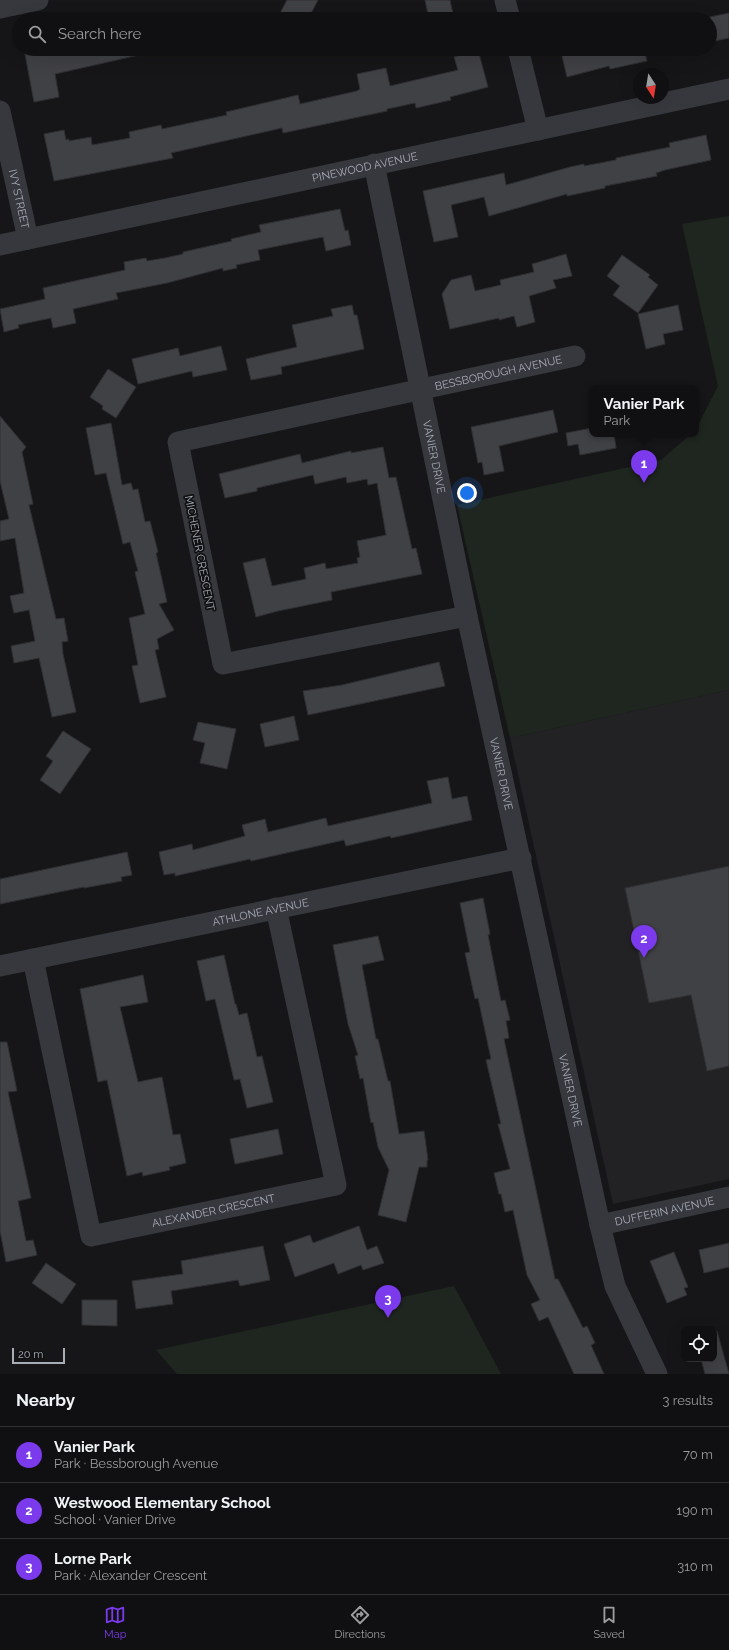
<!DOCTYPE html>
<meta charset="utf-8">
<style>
body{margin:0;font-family:Raleway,sans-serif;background:#1e1e20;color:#f1f3f6}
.controls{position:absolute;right:12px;bottom:12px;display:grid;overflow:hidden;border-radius:8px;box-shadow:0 4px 16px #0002}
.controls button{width:36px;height:36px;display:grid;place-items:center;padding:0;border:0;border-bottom:1px solid #303032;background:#101012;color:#f1f3f6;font:20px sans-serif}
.compass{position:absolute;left:633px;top:68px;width:36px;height:36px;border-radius:50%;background:#101012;box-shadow:0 4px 16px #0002;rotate:168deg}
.scale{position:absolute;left:12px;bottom:10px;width:53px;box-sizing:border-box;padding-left:4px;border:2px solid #a8adb8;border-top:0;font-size:11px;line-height:14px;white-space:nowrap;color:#a8adb8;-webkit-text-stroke:3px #111113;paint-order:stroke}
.you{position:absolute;left:467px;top:493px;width:14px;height:14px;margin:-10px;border:3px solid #fff;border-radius:50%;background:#1a73e8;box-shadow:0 0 0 6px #1a73e833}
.badge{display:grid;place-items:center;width:26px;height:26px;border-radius:50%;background:#7c3aed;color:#fff;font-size:13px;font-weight:700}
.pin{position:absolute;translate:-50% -33px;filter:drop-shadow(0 1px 2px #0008)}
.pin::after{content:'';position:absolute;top:21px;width:14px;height:12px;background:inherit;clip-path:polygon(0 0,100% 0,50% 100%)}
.popup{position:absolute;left:589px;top:385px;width:110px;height:52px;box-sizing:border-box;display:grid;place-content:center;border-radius:8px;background:#101012;filter:drop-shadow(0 1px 3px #0005);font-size:13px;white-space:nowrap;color:#9c9d9f}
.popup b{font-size:15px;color:#f1f3f6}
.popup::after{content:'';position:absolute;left:50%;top:100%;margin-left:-8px;border:8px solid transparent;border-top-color:#101012}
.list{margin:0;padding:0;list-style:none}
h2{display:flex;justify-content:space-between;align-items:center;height:52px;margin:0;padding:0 16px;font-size:17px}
h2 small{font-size:13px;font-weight:400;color:#9c9d9f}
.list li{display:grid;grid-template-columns:26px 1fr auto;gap:12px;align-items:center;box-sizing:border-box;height:56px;padding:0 16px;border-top:1px solid #303032}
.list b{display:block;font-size:15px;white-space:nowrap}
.list p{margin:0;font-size:13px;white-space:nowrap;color:#9c9d9f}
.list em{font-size:13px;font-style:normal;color:#9c9d9f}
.icon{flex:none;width:22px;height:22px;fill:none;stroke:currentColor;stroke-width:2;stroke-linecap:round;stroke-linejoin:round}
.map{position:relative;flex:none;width:729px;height:1374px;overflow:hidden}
.search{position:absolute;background:#101012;box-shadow:0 4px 16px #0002;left:12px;right:12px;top:12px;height:44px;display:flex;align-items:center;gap:10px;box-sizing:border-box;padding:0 14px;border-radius:22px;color:#9c9d9f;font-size:15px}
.sheet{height:220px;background:#101012}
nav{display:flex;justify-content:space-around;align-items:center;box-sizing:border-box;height:56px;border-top:1px solid #303032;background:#101012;font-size:11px;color:#9c9d9f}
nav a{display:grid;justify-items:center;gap:2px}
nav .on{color:#7c3aed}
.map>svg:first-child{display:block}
.built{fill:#222225}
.green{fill:#1e261f}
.building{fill:#404145;stroke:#303034}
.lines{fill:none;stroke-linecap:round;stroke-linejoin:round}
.minor{stroke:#37383d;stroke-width:21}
.labels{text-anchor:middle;stroke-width:3.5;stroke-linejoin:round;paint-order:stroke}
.street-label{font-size:11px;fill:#a8adb8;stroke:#111113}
</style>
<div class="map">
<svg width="729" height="1374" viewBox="0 0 729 1374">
<rect width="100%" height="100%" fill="#161618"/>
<path class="built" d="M729,690v489l-116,25 -103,-466z"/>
<path class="green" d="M729,216v474l-219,48 -53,-233 204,-45 30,-26h5v-5l22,-43 -36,-162z
M454,1286l47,88h-324l-21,-24z"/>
<path class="building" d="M287,0h31l-10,19h-31z
M425,0h25l4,19h-25z
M729,13v25l-19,4v-25z
M24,49h114l1,6 -84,19 4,23 -25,5z
M564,49h80l3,12 -37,8 -1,-3 -42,11 -5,-21 3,-1z
M478,50l10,37 -38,10 1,3 -35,8 -1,-5 -28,6v2l-104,22 -1,-5 -111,25 2,5 -119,23 -10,-47 20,-4 2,10 3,-1v2l22,-4 1,8 38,-7 -1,-6 32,-7 1,4 65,-14 -1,-3 72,-17 2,9 57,-13 3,-2 -3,-15 29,-6 4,18 68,-16 -4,-13z
M706,135l5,25 -46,10 -9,3 1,3 -52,10v2l-38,8v-2l-78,22 -5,-19 -33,8 7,32 -24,5 -11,-51 81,-18 2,12 64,-18 14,-3v2l32,-6v-2l54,-11 -1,-4z
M340,209l5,22 3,-1 3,15 -25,6 -3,-14 -65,13 2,10 -24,5 1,3 -14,3v-3l-56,15 -51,10 2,6 -45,10 3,14 -23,5 -2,-10 -33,7 1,3 -15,4 -4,-23 45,-10 -2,-11 82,-18 -1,-8 22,-4 1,3 18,-3 18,-4v-2l49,-11 -1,-2 30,-7 -2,-7z
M566,254l6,22 -19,4 3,8 -27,8 6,26 -18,5 -3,-11 -15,4v-2l-49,11 -8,-35 9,-14 20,-5 4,16 26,-6 -1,-5 34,-8 -2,-8z
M622,255l28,20 -2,2 10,8 -20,28 -25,-18 7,-9 -13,-10z
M352,305l2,10h3l7,34 -83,18 1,7 -31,6 -5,-21 51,-12 -5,-22 41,-9 -2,-7z
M678,305l5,25 -20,4 2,10 -19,5 -8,-35z
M221,346l6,24 -34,7 -1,-6 -54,13 -6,-25 46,-11 2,8z
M108,369l28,18 -20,31 -14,-9 1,-3 -13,-9z
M553,410l5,22 -59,14 5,25 -20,4 -2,-13 -4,1 -7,-36z
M0,416l26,31 -4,5 11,52 -4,1 27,114 8,-1 4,23 -6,1 1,12 13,58 -24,5 -13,-59 -25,5 -3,-17 24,-5 -6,-31 -15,3 -4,-17 14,-3 -9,-55 -15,3v-20l9,-2 -9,-38z
M111,423l11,62 9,-2 2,7 5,-1 7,33 5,-1 8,31 -2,1 11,49 -8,2 15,26 -17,9 2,10 -4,1 11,47 -26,6 -8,-37 6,-1 -9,-47 16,-4 -10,-42 3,-1 -8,-29 -7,2 -17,-71 -11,2 -9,-47z
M592,428v6h22l2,14 -36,7 -2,-11 -10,2 -2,-13z
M383,447l6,31 7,-1 16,72 4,-1 6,26 -91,18 1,8 -54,11 -22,6 -13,-54 22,-5 7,28 34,-7 -2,-11 21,-5 1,6 32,-6 -1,-5 3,-1 -3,-16 29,-6 -9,-52 -9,2 -1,-6 -20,4 -1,-6 -31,7 -2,-9 -56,13v3l-32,7 -6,-24 81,-20 2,9 49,-12v2z
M439,662l6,24 -137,29 -5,-24 39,-6z
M294,716l5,24 -34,7 -5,-23z
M198,722l38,7 -9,40 -27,-6 5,-20 -12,-3z
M63,731l28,18 -31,45 -20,-14 13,-19 -7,-5z
M448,777l4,22 15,-3 5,24 -81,18 -1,-2 -44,10 -2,-6 -93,21 -1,-2 -75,17v-3l-11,2 -5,-23 33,-8 1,6 52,-14 -3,-11 23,-6 3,13 58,-14 2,8 104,-23 -5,-22z
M127,852l5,23 -11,2 1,4 -38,7v-1l-84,17v-25z
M729,866v200l-22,5 -16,-76 -42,8 -24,-115z
M483,898l7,36 -2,1 13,66 4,-1 5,20 -4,1 3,17 -5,1 51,240h3l25,49 4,-2 8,17 -4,2 13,29h-30l-26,-57 -9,4 -8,-17 9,-4 -13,-25 -14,-65 -8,2 -4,-18h-2l-5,-21 16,-4 -12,-45h3l-15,-64 5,-1 -13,-61 -3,1 -10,-46 5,-1 -10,-49z
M378,936l6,24 -22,5 14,74h2l10,42h2l9,53 25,-3 4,29h-1v7h-8l-13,55 -28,-7 11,-45 -11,-23 -5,-25 -2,1 -8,-45 -3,1 -5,-23 3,-1 -10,-31 -15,-79z
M224,955l11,49h1l3,11 8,-2 10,44 5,-1 11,46 -26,6 -7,-29 -6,1 -19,-81 -9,2 -9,-40z
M143,975l5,27 -28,5 18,75 24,-5 11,58 7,-1 6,29 -17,4 1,3 -27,6 -1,-4 -15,4 -20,-96 -9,2 -18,-93z
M0,1042h7l10,49 -9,1 23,106 -13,3 8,40 7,-1 4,15 -31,7 -6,-31z
M278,1129l5,25 -48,10 -5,-25z
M359,1226l8,24 10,-4 7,17 -21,7 -2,-5 -23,9 -4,-11 -39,14 -11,-33 26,-9 3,8z
M729,1243v24l-25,6 -5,-23z
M263,1246l7,34 -30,6 -2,-6 -67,11 2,13 -37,5 -4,-28 51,-7 -2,-13z
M674,1252l14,35 -4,1 3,7 -20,8 -17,-42z
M46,1263l30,21 -14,20 -30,-21z
M82,1300h35v26l-35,-1z
M717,1331l12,43h-24l-4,-15h13v-27z"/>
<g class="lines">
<g class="minor">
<path d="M505,0l5,19"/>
<path d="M0,8l38,-8"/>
<path d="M518,49l20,81"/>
<path id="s1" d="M0,111l28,128"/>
<path id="s2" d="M374,164l93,452 133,609 15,61 42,88"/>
<path id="s3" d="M0,245l729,-156"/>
<path id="s4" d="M467,616l-244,48 -45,-222 397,-86"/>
<path id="s5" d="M33,959l58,277 245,-51 -60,-277"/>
<path id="s6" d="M0,966l521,-108"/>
<path id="s7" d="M600,1225l129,-28"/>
</g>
</g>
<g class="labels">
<g class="street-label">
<text dy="4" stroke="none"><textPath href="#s3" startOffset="373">PINEWOOD AVENUE</textPath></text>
<text dy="4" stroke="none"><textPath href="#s1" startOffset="90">IVY STREET</textPath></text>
<text dy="4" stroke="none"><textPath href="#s4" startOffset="803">BESSBOROUGH AVENUE</textPath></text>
<text dy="4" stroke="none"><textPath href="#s2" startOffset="299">VANIER DRIVE</textPath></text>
<text transform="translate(200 553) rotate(79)" y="4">MICHENER CRESCENT</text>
<text dy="4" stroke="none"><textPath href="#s2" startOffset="623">VANIER DRIVE</textPath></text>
<text dy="4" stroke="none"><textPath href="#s6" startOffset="266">ATHLONE AVENUE</textPath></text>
<text dy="4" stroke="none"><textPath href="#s2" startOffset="947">VANIER DRIVE</textPath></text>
<text dy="4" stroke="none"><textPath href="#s5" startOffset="408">ALEXANDER CRESCENT</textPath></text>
<text dy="4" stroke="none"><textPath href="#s7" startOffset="66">DUFFERIN AVENUE</textPath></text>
</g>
</g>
</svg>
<div class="controls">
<button><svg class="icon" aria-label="locate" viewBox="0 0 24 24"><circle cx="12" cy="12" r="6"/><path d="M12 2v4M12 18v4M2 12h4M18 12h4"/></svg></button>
</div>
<svg class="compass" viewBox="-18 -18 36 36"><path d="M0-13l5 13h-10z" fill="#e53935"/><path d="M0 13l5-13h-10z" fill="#9c9d9f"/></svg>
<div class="scale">20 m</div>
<div class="you"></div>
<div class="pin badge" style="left:644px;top:483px">1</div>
<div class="popup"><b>Vanier Park</b>Park</div>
<div class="pin badge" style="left:644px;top:958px">2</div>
<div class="pin badge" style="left:388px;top:1318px">3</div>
<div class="search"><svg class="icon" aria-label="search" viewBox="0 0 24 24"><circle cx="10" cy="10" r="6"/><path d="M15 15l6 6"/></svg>Search here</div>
</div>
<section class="sheet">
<h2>Nearby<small>3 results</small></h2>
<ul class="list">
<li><span class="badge">1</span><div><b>Vanier Park</b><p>Park · Bessborough Avenue</p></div><em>70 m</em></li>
<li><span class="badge">2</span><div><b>Westwood Elementary School</b><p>School · Vanier Drive</p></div><em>190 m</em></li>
<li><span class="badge">3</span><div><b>Lorne Park</b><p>Park · Alexander Crescent</p></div><em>310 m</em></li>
</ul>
</section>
<nav>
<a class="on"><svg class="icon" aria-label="map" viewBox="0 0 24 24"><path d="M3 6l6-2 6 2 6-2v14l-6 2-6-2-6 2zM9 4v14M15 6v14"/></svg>Map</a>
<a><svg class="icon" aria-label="directions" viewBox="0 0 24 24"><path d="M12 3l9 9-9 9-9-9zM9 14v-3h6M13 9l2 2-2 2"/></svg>Directions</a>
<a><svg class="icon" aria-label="saved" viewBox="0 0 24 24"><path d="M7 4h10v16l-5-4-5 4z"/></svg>Saved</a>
</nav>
